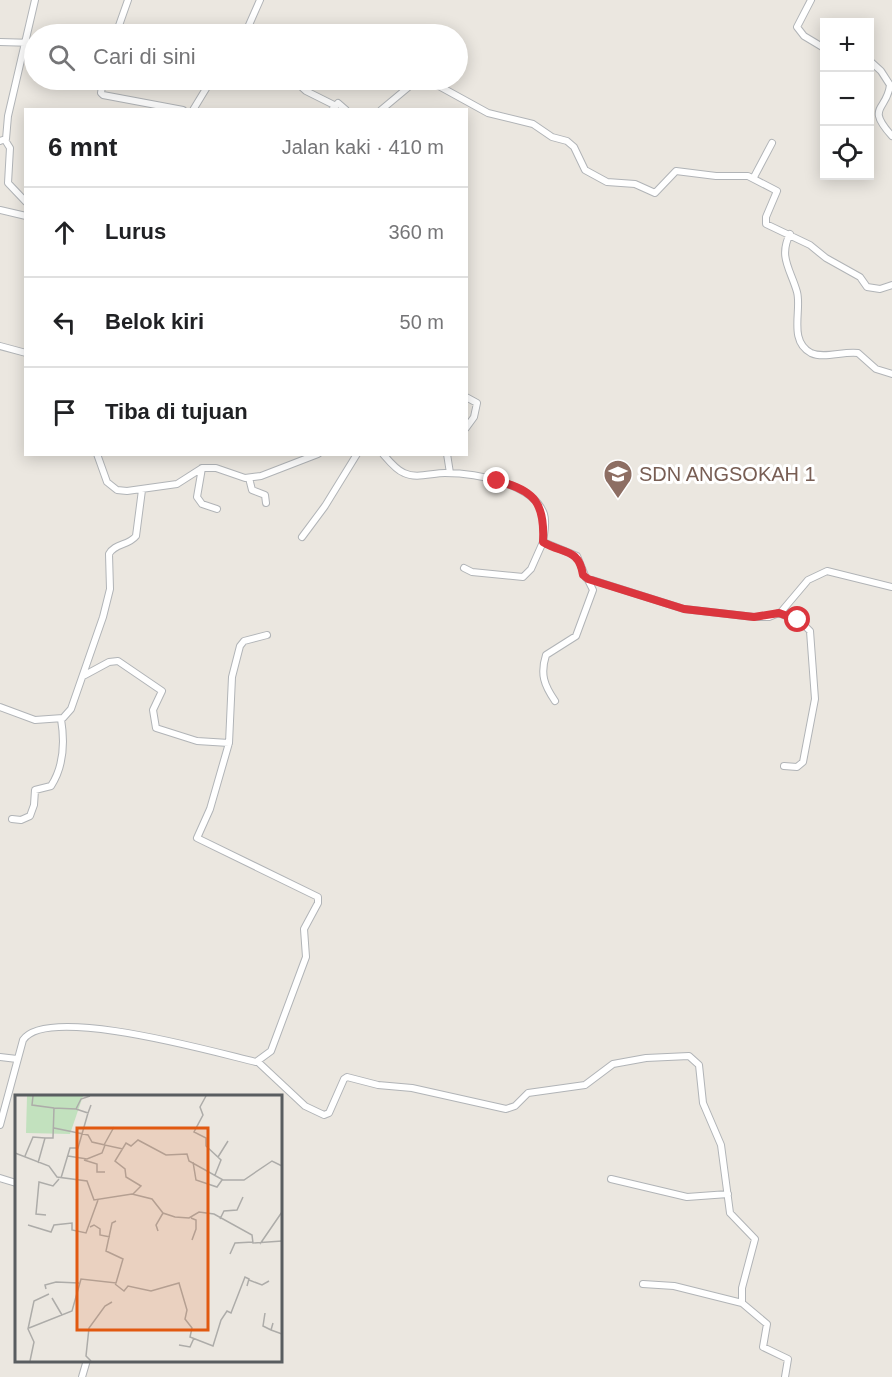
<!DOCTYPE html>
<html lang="id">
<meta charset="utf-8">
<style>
body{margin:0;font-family:Helvetica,sans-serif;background:#f2f2f2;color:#202124}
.controls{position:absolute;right:18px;top:18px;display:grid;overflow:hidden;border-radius:0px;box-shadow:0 3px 15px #0003}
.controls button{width:54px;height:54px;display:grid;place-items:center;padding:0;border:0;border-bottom:2px solid #e0e0e0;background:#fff;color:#202124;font:30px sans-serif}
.stop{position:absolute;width:18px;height:18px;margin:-14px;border:4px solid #db363e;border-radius:50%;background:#fff}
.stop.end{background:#db363e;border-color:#fff;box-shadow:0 2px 6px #0008}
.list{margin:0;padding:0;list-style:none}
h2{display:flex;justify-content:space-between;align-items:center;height:78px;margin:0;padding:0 24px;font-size:26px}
h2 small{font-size:20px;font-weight:400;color:#757577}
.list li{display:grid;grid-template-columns:39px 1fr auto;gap:18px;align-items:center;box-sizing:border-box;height:90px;padding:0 24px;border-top:2px solid #e0e0e0}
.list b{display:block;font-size:22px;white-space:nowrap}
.list em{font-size:20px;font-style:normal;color:#757577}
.icon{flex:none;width:33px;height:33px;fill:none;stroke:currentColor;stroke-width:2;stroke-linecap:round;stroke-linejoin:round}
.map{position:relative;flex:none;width:892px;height:1377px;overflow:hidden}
.search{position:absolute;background:#fff;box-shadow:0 3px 15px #0003;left:24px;top:24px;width:444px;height:66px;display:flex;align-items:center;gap:15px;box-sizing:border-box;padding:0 21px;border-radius:33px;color:#757577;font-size:22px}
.panel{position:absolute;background:#fff;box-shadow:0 3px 15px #0003;left:24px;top:108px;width:444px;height:348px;border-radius:0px}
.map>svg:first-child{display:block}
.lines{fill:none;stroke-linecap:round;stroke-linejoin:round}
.street-casing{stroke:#b1b4b7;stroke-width:8}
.street{stroke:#fff;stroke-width:6}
.route{stroke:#db363e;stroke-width:8}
.labels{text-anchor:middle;stroke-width:6;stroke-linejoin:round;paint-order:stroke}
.education-label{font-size:20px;fill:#785e54;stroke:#fff;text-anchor:start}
.inset-road{fill:none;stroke:#adaca9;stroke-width:1.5}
.view{fill:#e15910;fill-opacity:0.15;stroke:#e15910;stroke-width:3}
.inset-edge{fill:none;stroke:#595d60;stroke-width:3}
</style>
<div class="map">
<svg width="892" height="1377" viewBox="0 0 892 1377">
<rect width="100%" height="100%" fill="#ebe7e0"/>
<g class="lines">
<g class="street-casing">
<path id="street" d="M811,0l-14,27 7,9 20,12
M116,34l12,-34
M245,34l15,-34
M0,42l34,1
M870,61l11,10 9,14c-3,26 -25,21 2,51
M103,80l-2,13 2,2 80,15
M294,80l12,11 28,14
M428,80l60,33 45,11 19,13 15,4 7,6 11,23 22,12 28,2 20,9 21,-22 40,5h32l29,15 -11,26v7l44,21 16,13 34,19 7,10 13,2 12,-4
M193,110l14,-23 6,-5 15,-2
M332,110l6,-7 8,7
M381,110l36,-30
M5,140l5,8 -2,35 18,19
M0,141l6,-2 2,-23 27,-116
M754,177l18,-34
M0,210l26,6
M790,234c-12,23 1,36 7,58 5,18 -9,49 14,61 13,6 32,-2 47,0l18,16 16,5
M0,346l26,7
M466,397l11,6 -3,14 -8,11
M97,454l10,28 10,8 10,1 50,-7 25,-16h14l29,10 16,-2 57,-22
M383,454c6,7 13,16 21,19 12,6 28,0 41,0 30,0 88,10 99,41 3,9 0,19 -1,28l34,14 9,22 98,31 70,8h15l12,-5 27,-32 19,-9 65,16
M447,454l3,19
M202,468l-5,29 5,7 15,5
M249,478l3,12 13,5 1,8
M302,537l23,-31 32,-52
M464,568l8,4 51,5 8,-8 12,-27
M779,613l23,10 8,8 5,68 -12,63 -6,5 -13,-1
M85,675l24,-13 9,-1 44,30 -9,19 3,18 41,13 32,2
M555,701c-11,-16 -15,-27 -9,-46l30,-19 17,-46 -6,-12
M0,707l35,13 28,-2 8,-9 32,-92 7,-28 -1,-35c6,-11 19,-8 27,-18l6,-46
M12,819l9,1 9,-4 4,-11 1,-15 16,-4c13,-20 14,-43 10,-67
M0,1057l17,2
M258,1062l47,44 19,9 5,-2 15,-34 3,-2 31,8 34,3 94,21 9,-3 13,-13 57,-8 28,-21 33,-6 43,-2 10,9 4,38 18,42 9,68 25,26 -13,49v15l25,21 -4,23 25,12 -3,18
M0,1125l23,-85c24,-36 194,13 233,22l15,-11 35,-94 -2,-28 14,-26v-6l-121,-59 13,-29 19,-66 3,-66 8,-31 4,-5 23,-6
M0,1178l16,5
M611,1179l76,18 41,-3
M643,1284l31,2 68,17
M82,1377l5,-17"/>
</g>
<use href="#street" class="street"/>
</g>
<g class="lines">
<path class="route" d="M497,481c39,9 48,24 46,61 20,12 36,6 40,33l5,4 96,30 70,8 25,-4 19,7"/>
</g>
<defs>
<g id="school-pin" transform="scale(1.5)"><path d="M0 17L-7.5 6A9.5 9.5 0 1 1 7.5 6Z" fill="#8d6e63" stroke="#fff"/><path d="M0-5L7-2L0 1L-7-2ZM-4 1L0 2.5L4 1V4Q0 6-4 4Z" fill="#fff"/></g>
</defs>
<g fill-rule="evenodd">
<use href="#school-pin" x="618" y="474"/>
</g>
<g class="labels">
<g class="education-label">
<text x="639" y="481">SDN ANGSOKAH 1</text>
</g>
</g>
<g transform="translate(15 1095)">
<rect width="267" height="267" fill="#ebe7e0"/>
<path d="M12,1h56l-13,38 -44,-1z" fill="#c2e1be"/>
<path class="inset-road" d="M18,1l-1,9 22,3M191,1l-6,11 3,8 -9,17 12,6v8l15,14 -6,15M61,14l12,4 3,-8M39,33l34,7 4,7 13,3M89,50l10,-18M0,58l34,13 8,11 30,4 7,19 38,-6 20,5 11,14 12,4 14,1 10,-6 15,2 38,21 1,8 29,-2M10,61l8,-19 12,1M53,61l19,3 15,-6 3,-8 18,4M203,62l10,-16M69,65l13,4v8h8M178,67l3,18 21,7 5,-7M23,68l7,-25h8l1,-30 22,1 5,-10 9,-3M46,83l9,-30h8l10,-35M118,99l8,-8 -15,-9 -1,-8 -10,-8 11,-18 5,3 7,-6 28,15 21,-1 2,7 34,19h21l28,-19 10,5M31,120l-10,-1 3,-32 14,4 6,-7M176,123l5,2v9l-4,11M205,124l4,-8 13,-1 6,-13M13,130l23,7 3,-7 18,-2v7l14,3 12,-33M75,132l4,-2 6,4v6l10,2M143,136l-2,-6 7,-12M245,149l22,-32M215,159l5,-11 18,-1M234,185l13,5 7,-4M100,189l9,7 4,-5 23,5 28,-8 8,27 -2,9 7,9 -2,9 23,9 8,-26 6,-9 4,2 14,-36 4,2 -2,7M31,194l-1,-4 11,-3 23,1M37,203l10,17M250,218l-2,13 8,4M258,228l-2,7 11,4M14,233l43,-17 9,-32 35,4 7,-24 -17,-8 6,-28 4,-2M164,250l11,2 4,-9M15,266l4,-19 -6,-13 6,-28 15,-7M76,266l-5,-5 3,-28 16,-22 7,-4"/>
<path class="view" d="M62,33h131v202h-131z"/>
<rect width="267" height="267" class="inset-edge"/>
</g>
</svg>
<div class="controls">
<button>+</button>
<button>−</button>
<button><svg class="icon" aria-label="locate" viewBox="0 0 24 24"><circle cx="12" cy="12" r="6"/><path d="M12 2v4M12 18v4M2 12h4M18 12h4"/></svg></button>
</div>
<div class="stop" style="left:798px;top:620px"></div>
<div class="stop end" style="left:497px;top:481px"></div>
<div class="search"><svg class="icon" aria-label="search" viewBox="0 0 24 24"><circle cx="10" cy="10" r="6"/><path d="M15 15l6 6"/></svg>Cari di sini</div>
<section class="panel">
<h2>6 mnt<small>Jalan kaki · 410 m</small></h2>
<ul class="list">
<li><svg class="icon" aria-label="ahead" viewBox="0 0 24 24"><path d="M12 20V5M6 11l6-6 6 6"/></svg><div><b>Lurus</b></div><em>360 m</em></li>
<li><svg class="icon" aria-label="left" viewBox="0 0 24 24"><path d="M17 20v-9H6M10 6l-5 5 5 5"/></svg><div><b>Belok kiri</b></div><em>50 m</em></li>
<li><svg class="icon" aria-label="arrive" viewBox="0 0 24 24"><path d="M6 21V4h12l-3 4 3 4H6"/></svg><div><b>Tiba di tujuan</b></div></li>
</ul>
</section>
</div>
